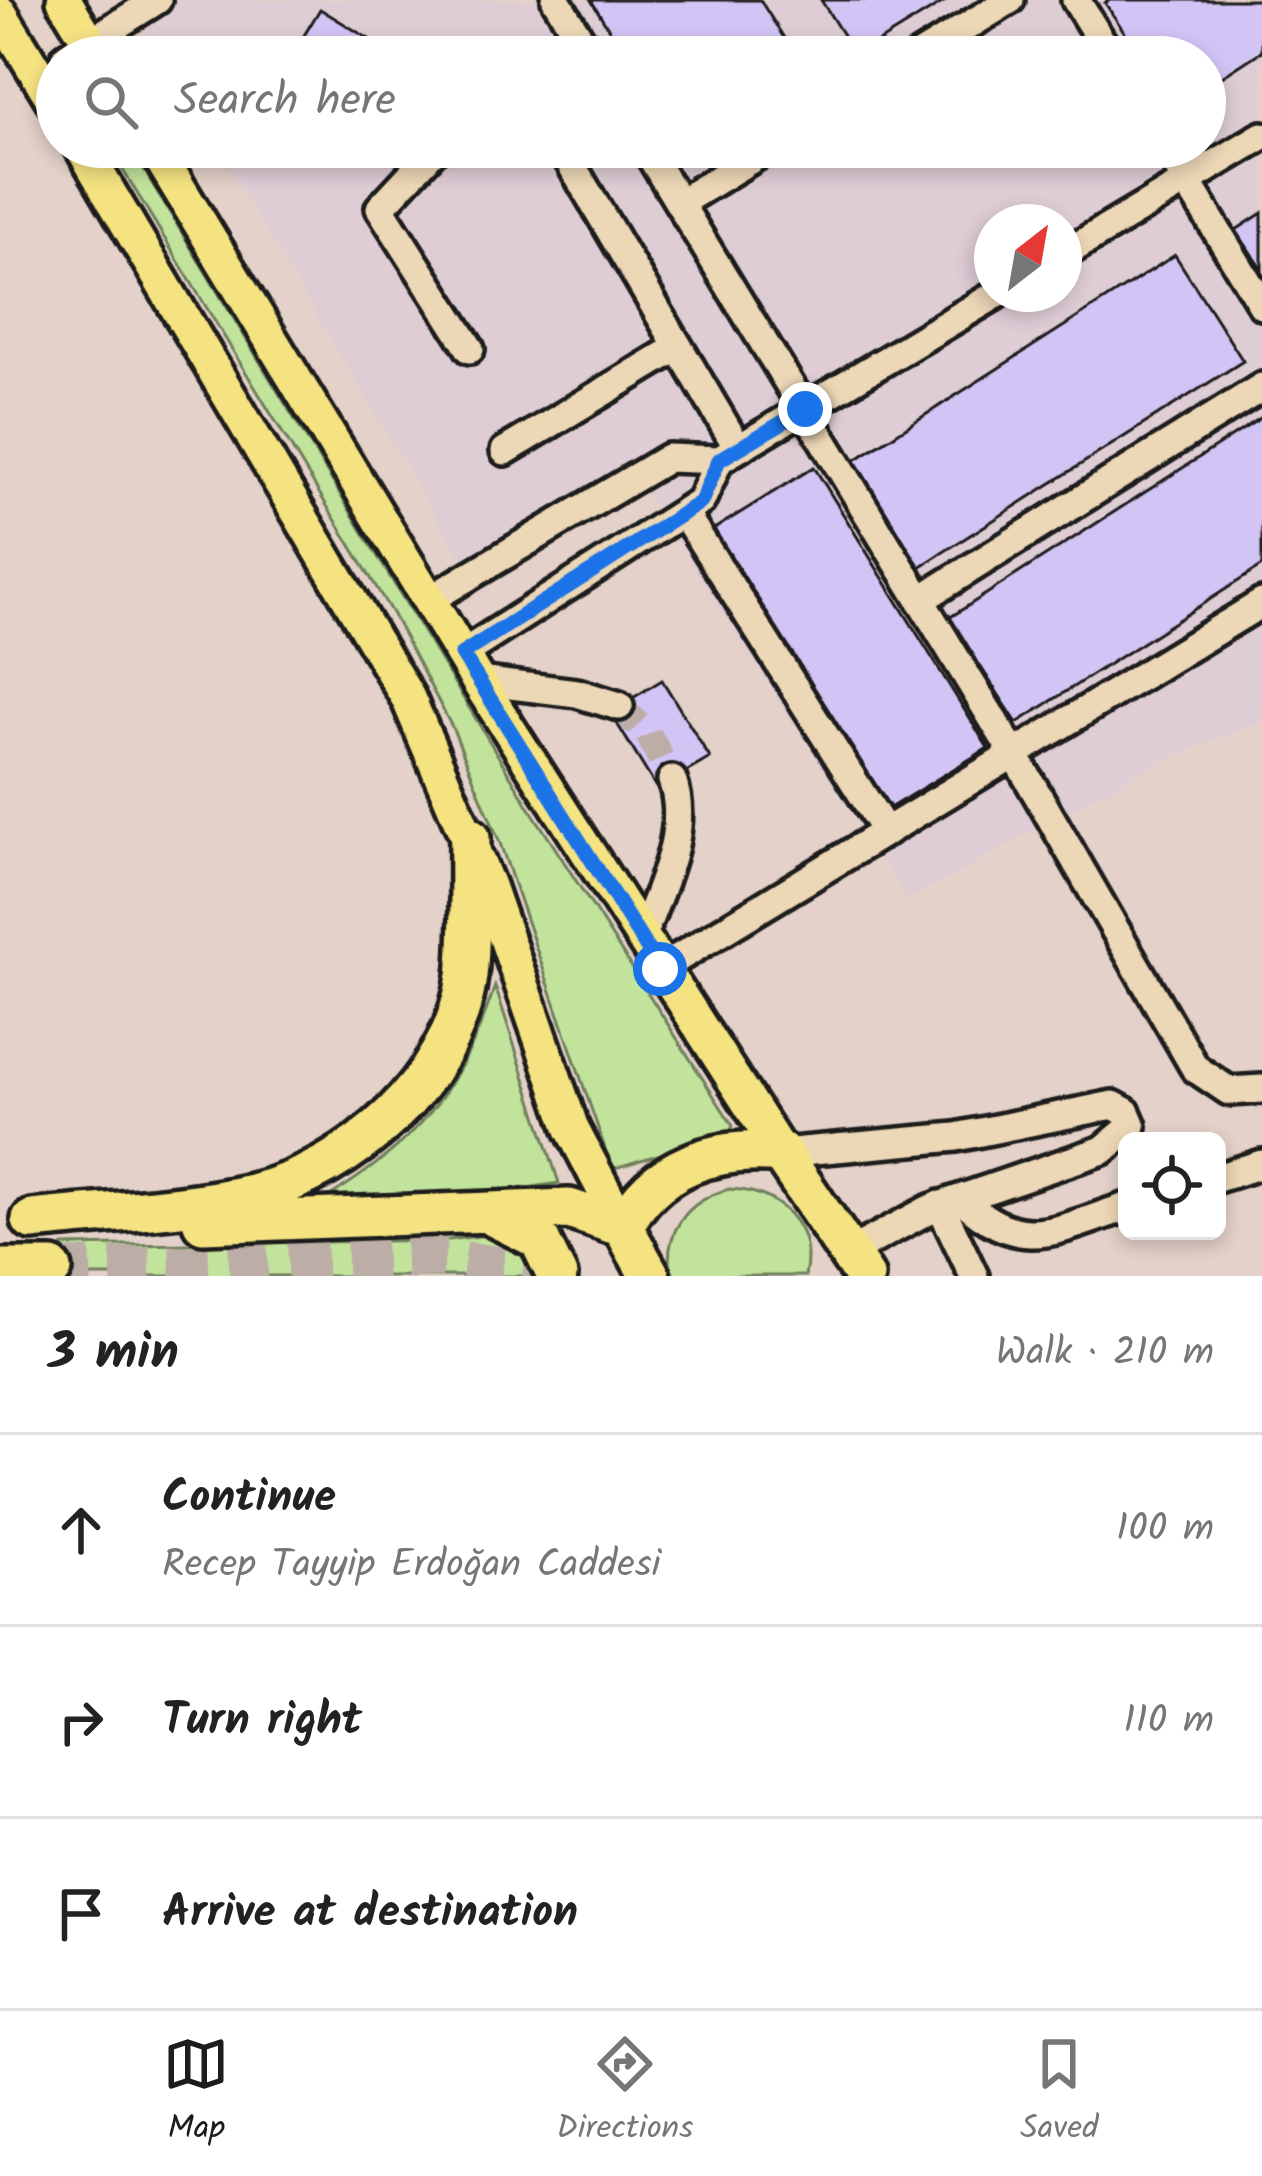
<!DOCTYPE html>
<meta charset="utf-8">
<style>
body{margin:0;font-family:Kalam,sans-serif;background:#f6f6f6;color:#222}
.controls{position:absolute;right:36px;bottom:36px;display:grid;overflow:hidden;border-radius:18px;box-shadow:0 6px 18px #0003}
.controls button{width:108px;height:108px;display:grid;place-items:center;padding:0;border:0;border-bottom:3px solid #e0e0e0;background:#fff;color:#222;font:60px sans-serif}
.compass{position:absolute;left:974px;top:204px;width:108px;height:108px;border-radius:50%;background:#fff;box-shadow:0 6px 18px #0003;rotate:31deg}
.stop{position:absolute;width:36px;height:36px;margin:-27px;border:9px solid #1a73e8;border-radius:50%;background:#fff}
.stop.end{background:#1a73e8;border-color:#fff;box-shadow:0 3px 12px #0008}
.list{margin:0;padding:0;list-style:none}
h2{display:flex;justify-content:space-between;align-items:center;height:156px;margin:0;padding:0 48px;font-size:51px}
h2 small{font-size:39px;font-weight:400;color:#767676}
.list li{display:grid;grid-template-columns:78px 1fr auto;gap:36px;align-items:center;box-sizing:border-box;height:192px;padding:0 48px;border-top:3px solid #e0e0e0}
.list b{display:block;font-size:45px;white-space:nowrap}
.list p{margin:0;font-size:39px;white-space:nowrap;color:#767676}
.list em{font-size:39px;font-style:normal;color:#767676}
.icon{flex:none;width:66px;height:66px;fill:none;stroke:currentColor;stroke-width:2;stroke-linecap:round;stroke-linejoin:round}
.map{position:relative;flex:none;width:1262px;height:1276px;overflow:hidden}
.search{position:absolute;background:#fff;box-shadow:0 6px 18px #0003;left:36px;right:36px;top:36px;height:132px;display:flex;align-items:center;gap:30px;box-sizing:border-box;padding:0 42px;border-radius:66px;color:#767676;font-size:45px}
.sheet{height:732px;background:#fff}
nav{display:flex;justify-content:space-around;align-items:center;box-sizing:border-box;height:168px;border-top:3px solid #e0e0e0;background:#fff;font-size:33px;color:#767676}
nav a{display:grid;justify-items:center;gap:6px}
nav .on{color:#1c1c1c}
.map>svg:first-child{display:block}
.built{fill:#dfcdd6;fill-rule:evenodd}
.green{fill:#c2e39c;stroke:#6f805c;stroke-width:3}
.building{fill:#d2c4f5;stroke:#1c1c1c;stroke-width:3}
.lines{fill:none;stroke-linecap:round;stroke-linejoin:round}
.minor-tunnel{stroke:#bcada6;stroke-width:27;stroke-dasharray:27 14;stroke-linecap:butt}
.highway-tunnel{stroke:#bcada6;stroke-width:39;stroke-dasharray:39 20;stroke-linecap:butt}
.minor-casing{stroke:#1c1c1c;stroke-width:36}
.major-casing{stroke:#1c1c1c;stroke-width:42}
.highway-casing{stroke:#1c1c1c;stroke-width:48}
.minor{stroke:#ecd7b6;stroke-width:27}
.major{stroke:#f5e382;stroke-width:33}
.highway{stroke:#f5e382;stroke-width:39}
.route{stroke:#1a73e8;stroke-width:15}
</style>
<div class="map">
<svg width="1262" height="1276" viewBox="0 0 1262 1276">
<rect width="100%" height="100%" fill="#e4d1c9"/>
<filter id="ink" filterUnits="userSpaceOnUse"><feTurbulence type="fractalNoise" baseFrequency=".00833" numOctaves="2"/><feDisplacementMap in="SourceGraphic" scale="24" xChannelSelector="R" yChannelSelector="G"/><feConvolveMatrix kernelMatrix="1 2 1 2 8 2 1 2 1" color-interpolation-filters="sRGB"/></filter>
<g filter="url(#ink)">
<path class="built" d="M128,0h1134v722l-104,40 -250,138 -278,-432 -162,102 -252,-423h989v-90h-1043zM992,222h72v72h-72z"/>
<path class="green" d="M109,147h21l404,668 199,311 -4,7 -117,36 -112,-326 -47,-114 -61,-116z
M495,986l64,197 -72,11 -167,8c97,-59 139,-109 175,-216z
M729,1189c49,2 87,35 76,87h-135c-6,-45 16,-75 59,-87z
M504,1233l15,5 25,38h-480l-1,-30 386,-6z"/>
<path class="building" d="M591,0h169l36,57h-170z
M821,0h126l-91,56z
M1110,0h152v51l-57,37v-31h-64l-36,-54z
M320,9l77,47v1h-106z
M1262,213v57l-26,-40z
M1175,255l68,106 -323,206 -68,-105z
M1262,417v149l-245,157 -68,-105z
M814,467l174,281 -100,61 -174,-280z
M662,680l48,78 -53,31 -47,-77z"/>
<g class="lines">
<path class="minor-tunnel" d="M619,706l29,28 24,46"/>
<path class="highway-tunnel" d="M52,1269l387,-12 131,19"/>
<g class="minor-casing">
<path id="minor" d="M556,0l35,57
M1076,0l35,57
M66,57l91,-57
M917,57l93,-57
M437,147l-57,61 90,141
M561,147l177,301
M645,147l369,607 181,314 34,23 33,-2
M1166,147l96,158
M679,203l92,-56
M1064,254l198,-118
M505,451l173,-104
M684,513l202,319
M429,600l239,-142 51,2 278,-166
M920,600l342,-213
M462,654l239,-153 18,-41
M478,681l99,12 42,13
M641,940c17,-49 50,-109 31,-160
M660,969l602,-366
M781,1153l175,-16 157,-32 13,7 6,14 -29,24 -173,59 -82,44
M1217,1178l45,-14
M964,1201c59,55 95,27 163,6
M940,1205l34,71"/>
</g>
<g class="major-casing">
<path id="major" d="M64,0l35,57
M0,13l57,93
M82,147l326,551 80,188 84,243 51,98
M154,147l324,534 303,472"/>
</g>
<g class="highway-casing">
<path id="highway" d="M491,1215l48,24 18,37
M32,1220c72,-8 149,-10 220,-26 99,-23 202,-114 215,-218 5,-46 2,-93 3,-139
M203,1223l366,-14 54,18 27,49
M623,1227c31,-61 93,-81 158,-74l83,123
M0,1269h52"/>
</g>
<use href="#minor" class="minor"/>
<use href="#major" class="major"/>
<use href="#highway" class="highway"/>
</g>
</g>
<g class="lines" filter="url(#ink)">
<path class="route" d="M660,969l-198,-315 239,-152 18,-42 86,-51"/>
</g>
</svg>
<div class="controls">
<button><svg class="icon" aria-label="locate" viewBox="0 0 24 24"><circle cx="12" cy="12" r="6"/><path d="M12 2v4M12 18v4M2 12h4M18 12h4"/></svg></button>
</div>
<svg class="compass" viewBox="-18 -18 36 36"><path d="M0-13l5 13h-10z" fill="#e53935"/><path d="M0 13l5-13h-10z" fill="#767676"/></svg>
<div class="stop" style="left:660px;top:969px"></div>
<div class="stop end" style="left:805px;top:409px"></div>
<div class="search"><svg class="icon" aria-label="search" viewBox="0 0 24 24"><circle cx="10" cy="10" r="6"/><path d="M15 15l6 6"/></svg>Search here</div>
</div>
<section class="sheet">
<h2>3 min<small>Walk · 210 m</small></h2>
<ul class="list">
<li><svg class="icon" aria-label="ahead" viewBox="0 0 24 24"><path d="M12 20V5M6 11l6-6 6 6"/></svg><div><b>Continue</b><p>Recep Tayyip Erdoğan Caddesi</p></div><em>100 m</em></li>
<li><svg class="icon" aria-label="right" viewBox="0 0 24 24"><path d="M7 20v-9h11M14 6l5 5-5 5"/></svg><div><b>Turn right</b></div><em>110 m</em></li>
<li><svg class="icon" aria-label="arrive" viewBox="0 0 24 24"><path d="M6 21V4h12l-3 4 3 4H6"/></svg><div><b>Arrive at destination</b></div></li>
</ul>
</section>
<nav>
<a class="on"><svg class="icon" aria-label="map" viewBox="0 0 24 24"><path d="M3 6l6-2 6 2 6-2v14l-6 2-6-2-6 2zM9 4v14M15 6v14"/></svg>Map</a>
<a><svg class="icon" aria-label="directions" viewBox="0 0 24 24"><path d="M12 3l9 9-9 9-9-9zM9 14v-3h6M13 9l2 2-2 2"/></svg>Directions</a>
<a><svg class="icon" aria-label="saved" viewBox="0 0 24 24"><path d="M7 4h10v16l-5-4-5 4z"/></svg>Saved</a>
</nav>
